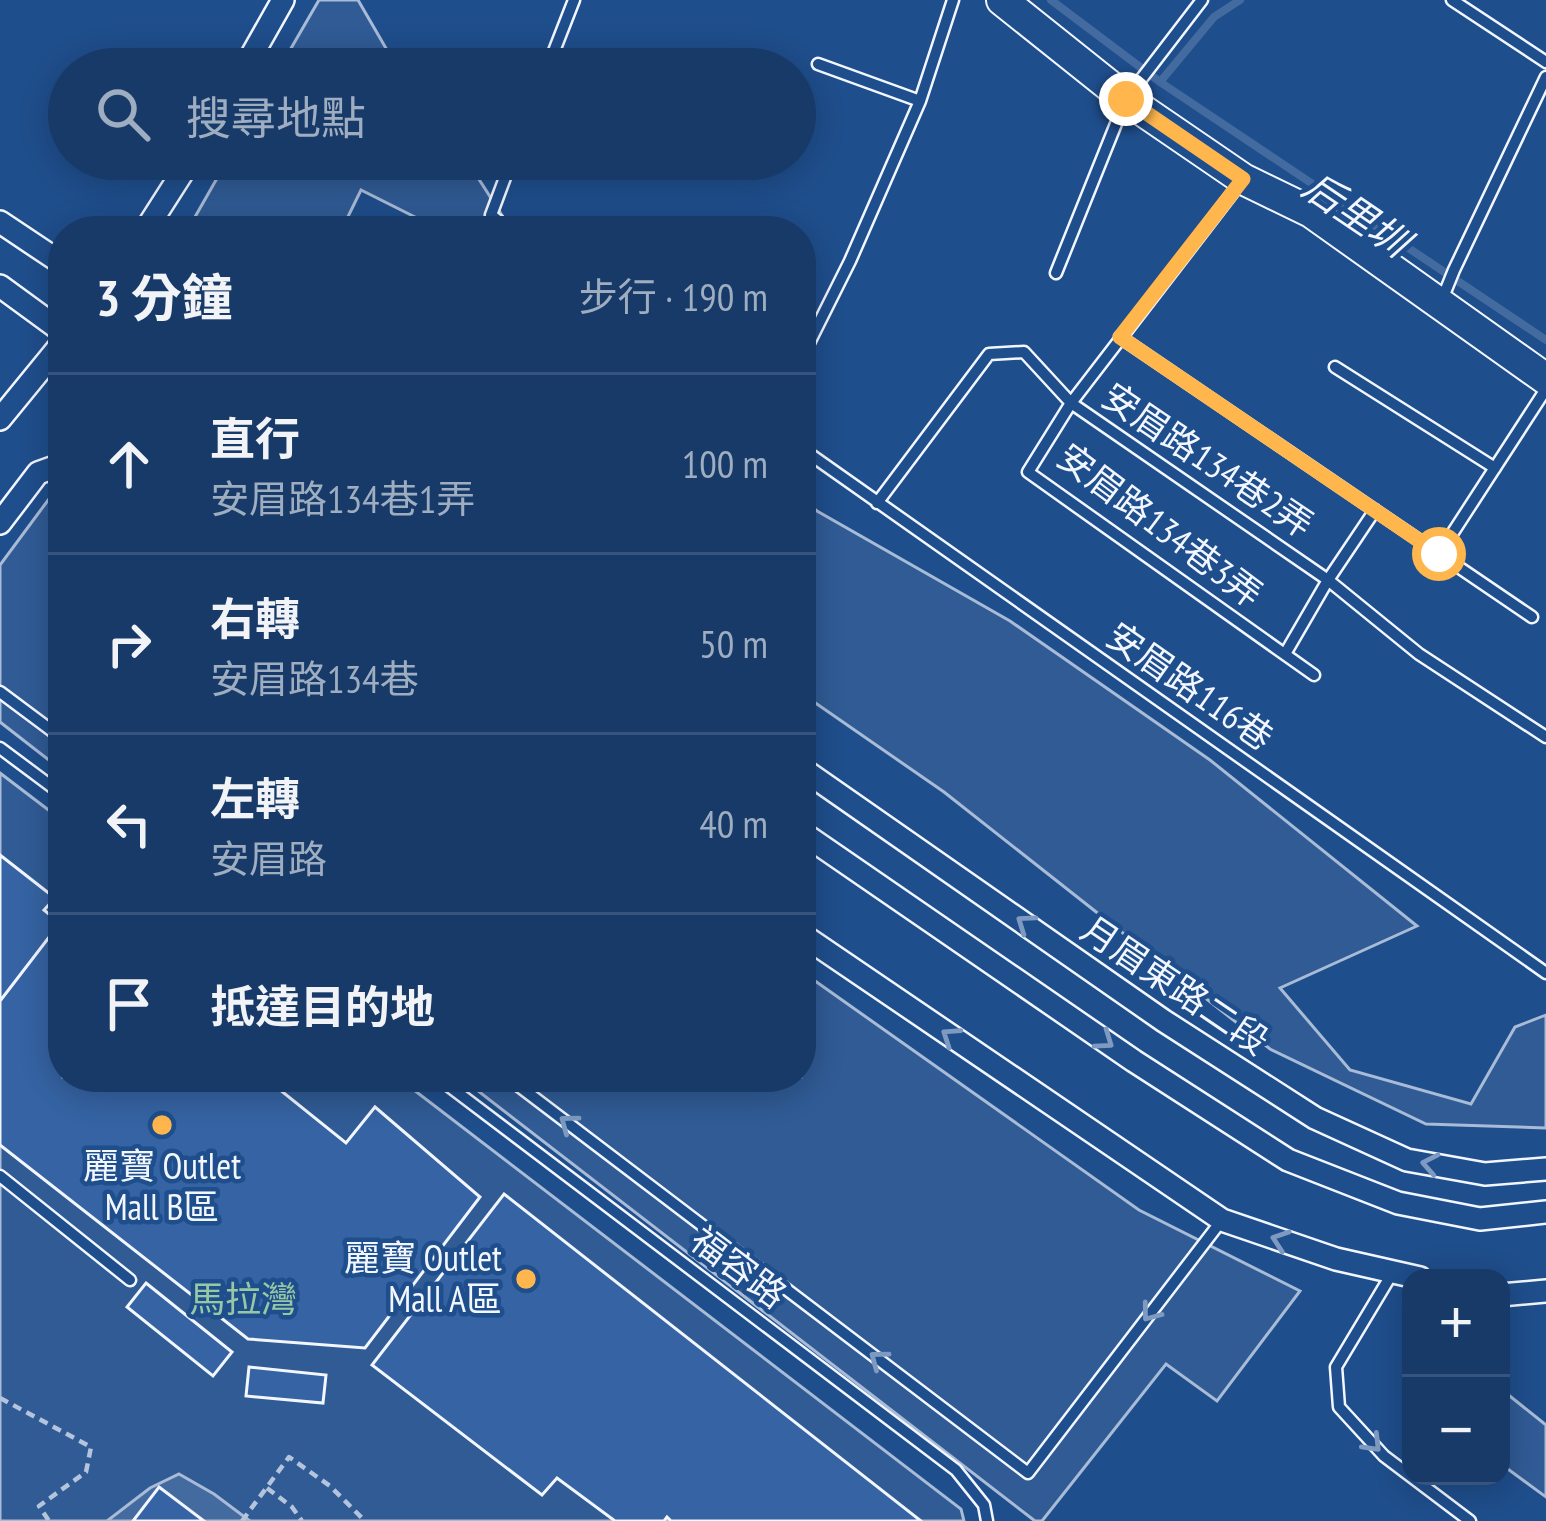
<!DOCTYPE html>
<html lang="zh-TW">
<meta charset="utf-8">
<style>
body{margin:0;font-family:"PT Sans Narrow","Noto Sans TC",sans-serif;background:#244571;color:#f1f3f6}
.controls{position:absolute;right:36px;bottom:36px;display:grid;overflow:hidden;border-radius:24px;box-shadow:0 6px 30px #0003}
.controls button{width:108px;height:108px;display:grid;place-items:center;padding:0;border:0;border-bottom:3px solid #36547d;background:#173a69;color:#f1f3f6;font:60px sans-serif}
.stop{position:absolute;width:36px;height:36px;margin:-27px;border:9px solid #ffb74d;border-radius:50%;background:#fff}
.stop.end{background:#ffb74d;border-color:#fff;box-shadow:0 3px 12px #0008}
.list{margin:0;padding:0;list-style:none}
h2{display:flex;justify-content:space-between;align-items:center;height:156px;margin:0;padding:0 48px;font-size:51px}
h2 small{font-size:39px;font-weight:400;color:#9eadc0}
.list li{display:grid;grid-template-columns:78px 1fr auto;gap:36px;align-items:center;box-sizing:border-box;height:180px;padding:0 48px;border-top:3px solid #36547d}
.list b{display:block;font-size:45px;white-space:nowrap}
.list p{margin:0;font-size:39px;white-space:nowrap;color:#9eadc0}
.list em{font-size:39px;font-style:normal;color:#9eadc0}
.icon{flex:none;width:66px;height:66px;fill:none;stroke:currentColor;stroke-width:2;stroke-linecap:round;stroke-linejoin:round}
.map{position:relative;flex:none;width:1546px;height:1521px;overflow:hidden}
.search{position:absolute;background:#173a69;box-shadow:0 6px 30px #0003;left:48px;top:48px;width:768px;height:132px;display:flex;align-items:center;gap:30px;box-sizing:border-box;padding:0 42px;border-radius:66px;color:#9eadc0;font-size:45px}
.panel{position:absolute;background:#173a69;box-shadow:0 6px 30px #0003;left:48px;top:216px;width:768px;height:876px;border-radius:48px}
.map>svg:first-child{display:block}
.built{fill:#305b95;stroke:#a8bbd7;stroke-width:3}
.water{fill:#446ba0;stroke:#a8bbd7;stroke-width:3}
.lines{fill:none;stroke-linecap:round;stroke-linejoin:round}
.stream{stroke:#446ba0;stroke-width:8}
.building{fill:#3563a3;stroke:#f2f6ff;stroke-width:3}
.lane-casing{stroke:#f2f6ff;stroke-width:15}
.street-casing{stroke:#f2f6ff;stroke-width:26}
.secondary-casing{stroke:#f2f6ff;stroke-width:34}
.path{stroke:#b3c4dc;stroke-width:4.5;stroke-dasharray:9 6;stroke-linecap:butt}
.lane{stroke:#1f4e8c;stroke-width:10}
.street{stroke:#1f4e8c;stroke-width:21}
.secondary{stroke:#1f4e8c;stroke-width:30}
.oneway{stroke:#7e9ac0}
.route{stroke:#ffb74d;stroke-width:15}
.poi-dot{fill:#ffb74d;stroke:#1f4e8c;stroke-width:4.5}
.labels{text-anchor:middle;stroke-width:9;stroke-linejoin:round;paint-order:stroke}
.street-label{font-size:36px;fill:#f2f6ff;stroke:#1f4e8c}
.poi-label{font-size:36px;fill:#f2f6ff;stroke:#1f4e8c}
.park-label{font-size:36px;fill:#97c8a6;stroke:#1f4e8c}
.water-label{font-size:39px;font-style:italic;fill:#f2f6ff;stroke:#1f4e8c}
</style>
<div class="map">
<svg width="1546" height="1521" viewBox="0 0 1546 1521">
<rect width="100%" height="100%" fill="#1f4e8c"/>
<path class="built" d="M319,0h39l40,69h-119z
M228,159h238l46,72h-69l-82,-41 -20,41h-154z
M63,480v291l-63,-49v-157z
M801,498l16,13 193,110 200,139 207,166 -137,62 70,82 121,34 44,-77 31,-12v113l-120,-4 -156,-75 -326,-257 -143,-99z
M0,773l63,48v256h334l564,432 3,12h-964z
M801,971l338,239 161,81 -83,110 -51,-37 -124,157h-7l-575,-444h341z
M1501,1389l45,36v72l-45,-33z"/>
<path class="water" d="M179,1474l35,20 36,27h-143l43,-33z"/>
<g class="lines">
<path class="stream" d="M1051,0l109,82 386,258
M1160,82l54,-65 26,-17"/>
</g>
<path class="building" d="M0,855l55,43 -11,12 16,13 -60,78z
M63,890v187h201l82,66 29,-36 105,90 -115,151 -117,-9 -248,-194v-144l60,-78 -16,-13z
M504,1194l417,327h-250l-4,-4 -3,4h-49l-58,-43 -15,17 -170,-130z
M146,1283l86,69 -19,24 -86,-69z
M249,1367l77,8 -3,28 -77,-7z
M159,1487l45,34h-71z"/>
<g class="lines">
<g class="lane-casing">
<path id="lane" d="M1452,0l94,62
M818,64l102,37
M547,69l27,-69
M1241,182l-170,221 -43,69 286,203
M511,231l-20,-16 21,-56
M1056,273l70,-174 76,-99
M1441,302l13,-32 92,-193
M1120,337l412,280
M801,359l49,-98 70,-160 33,-101
M1335,367l160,101
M801,448l745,525
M877,503l112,-149 35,-2 47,51 257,177 91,74 127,83
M1439,554l107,-165
M1285,654l43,-74 47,-70
M0,692l63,47
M0,748l63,47
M437,1077l519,393 28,35 3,16
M507,1077l521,396 194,-253
M0,1176l130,104
M1393,1272l-57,95 3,40 45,49 86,65"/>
</g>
<g class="street-casing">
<path id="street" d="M244,69l39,-69
M0,222l63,42
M145,231l46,-72
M0,286l63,46
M0,419l63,-77
M0,523l38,-50 25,-9
M801,768l363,253 151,97 92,42 78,14 61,-5
M801,832l333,229 154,99 110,43 82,16 66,-7
M801,934l421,286 114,39 84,19
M1501,1295l45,-4"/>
</g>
<g class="secondary-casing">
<path id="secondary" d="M1002,0l124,99 117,80 68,33 235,167"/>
</g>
<path class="path" d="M0,1398l91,49 -5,25 -47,34 10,15
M267,1488l25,19 10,14
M242,1521l47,-64 41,29 35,35"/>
<use href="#lane" class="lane"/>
<use href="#street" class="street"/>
<use href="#secondary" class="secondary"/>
</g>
<defs><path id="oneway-chevron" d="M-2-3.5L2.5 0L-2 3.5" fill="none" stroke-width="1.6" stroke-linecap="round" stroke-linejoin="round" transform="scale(3)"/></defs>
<g class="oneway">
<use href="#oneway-chevron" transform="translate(1025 923) rotate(-145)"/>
<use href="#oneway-chevron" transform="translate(950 1036) rotate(-146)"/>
<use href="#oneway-chevron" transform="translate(1105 1041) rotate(35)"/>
<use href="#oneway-chevron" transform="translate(568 1123) rotate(-143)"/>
<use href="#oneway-chevron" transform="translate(1430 1164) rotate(-169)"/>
<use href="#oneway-chevron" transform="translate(1280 1240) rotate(-161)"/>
<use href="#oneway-chevron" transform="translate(1150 1313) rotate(127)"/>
<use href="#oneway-chevron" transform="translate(878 1359) rotate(-143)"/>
<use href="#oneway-chevron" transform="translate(1373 1444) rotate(46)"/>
</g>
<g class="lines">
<path class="route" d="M1126,99l117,80 -123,158 319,217"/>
</g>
<g class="poi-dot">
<circle cx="162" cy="1125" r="12"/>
<circle cx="526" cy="1279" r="12"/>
</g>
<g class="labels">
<g class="street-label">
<text transform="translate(1208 460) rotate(34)" y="13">安眉路134巷2弄</text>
<text transform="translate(1160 525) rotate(37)" y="13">安眉路134巷3弄</text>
<text transform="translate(1190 686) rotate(35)" y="13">安眉路116巷</text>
<text transform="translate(1175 985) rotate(34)" y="13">月眉東路二段</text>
<text transform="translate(739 1267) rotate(37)" y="13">福容路</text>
</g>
<g class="poi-label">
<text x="162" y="1179">麗寶 Outlet<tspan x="162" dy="41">Mall B區</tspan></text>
<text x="502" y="1271" text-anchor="end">麗寶 Outlet<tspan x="502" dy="41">Mall A區</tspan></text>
</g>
<g class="park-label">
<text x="243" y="1312">馬拉灣</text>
</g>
<g class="water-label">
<text transform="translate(1356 214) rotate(34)" y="14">后里圳</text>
</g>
</g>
</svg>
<div class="controls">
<button>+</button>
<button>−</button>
</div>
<div class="stop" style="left:1439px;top:554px"></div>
<div class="stop end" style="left:1126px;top:99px"></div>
<div class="search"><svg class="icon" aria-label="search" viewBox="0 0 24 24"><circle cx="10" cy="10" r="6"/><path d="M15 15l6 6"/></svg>搜尋地點</div>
<section class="panel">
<h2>3 分鐘<small>步行 · 190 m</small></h2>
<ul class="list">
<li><svg class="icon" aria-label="ahead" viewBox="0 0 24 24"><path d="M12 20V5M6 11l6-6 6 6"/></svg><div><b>直行</b><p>安眉路134巷1弄</p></div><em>100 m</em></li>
<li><svg class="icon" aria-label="right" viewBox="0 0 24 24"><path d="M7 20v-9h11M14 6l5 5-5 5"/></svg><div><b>右轉</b><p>安眉路134巷</p></div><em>50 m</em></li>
<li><svg class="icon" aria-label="left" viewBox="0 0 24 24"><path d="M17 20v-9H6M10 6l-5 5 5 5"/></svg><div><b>左轉</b><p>安眉路</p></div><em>40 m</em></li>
<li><svg class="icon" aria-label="arrive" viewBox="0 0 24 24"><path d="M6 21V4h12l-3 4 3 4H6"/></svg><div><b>抵達目的地</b></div></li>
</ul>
</section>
</div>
